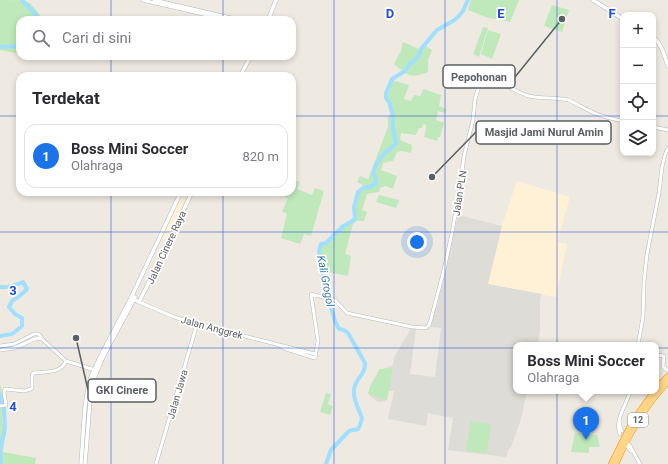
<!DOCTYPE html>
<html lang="id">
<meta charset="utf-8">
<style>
body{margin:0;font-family:Roboto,sans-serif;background:#f2f2f3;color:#2b2b33}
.controls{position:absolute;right:12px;top:12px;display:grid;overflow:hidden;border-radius:8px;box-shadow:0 2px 6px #0003}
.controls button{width:36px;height:36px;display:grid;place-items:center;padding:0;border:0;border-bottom:1px solid #e1e1e2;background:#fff;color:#2b2b33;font:20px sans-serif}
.you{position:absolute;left:417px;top:242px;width:14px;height:14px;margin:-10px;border:3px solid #fff;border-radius:50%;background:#1a73e8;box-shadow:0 0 0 6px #1a73e833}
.badge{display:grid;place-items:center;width:26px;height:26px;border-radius:50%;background:#1a73e8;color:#fff;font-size:13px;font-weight:700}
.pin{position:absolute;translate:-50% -33px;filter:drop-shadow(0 1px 2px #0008)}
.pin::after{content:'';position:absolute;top:21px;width:14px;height:12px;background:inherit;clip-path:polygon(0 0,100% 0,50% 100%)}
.popup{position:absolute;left:513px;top:342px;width:146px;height:52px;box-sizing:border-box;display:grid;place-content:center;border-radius:8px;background:#fff;filter:drop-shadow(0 1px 3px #0005);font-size:13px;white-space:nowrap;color:#7c7c81}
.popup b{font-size:15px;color:#2b2b33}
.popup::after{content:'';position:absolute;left:50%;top:100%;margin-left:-8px;border:8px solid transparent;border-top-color:#fff}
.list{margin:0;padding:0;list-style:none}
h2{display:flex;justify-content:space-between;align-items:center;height:52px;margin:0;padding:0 16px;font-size:17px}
h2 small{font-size:13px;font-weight:400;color:#7c7c81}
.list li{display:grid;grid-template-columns:26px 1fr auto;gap:12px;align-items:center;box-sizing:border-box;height:64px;margin:0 8px 8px;padding:0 8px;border:1px solid #e1e1e2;border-radius:12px}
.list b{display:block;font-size:15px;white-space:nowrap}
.list p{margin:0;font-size:13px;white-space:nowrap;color:#7c7c81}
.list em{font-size:13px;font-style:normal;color:#7c7c81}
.icon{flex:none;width:22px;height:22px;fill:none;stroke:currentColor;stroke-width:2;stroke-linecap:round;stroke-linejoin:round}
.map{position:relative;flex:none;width:668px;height:464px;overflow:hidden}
.search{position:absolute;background:#fff;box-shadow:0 2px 6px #0003;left:16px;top:16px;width:280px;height:44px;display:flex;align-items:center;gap:10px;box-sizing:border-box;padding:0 14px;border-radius:12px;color:#7c7c81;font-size:15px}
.panel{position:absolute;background:#fff;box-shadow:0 2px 6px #0003;left:16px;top:72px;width:280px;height:124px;border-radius:12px}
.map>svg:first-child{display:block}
.commercial{fill:#fff1d5}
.industrial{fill:#dedcd6}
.green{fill:#bfe8bb}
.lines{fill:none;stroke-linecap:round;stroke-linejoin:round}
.river{stroke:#a0dfff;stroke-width:4}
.tertiary-casing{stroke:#b4b8bd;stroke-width:4}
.secondary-casing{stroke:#b5babf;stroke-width:4.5}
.motorway-casing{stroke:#ef8d00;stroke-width:6}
.tertiary{stroke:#fff;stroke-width:3}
.secondary{stroke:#fff;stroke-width:3.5}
.motorway{stroke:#ffd587;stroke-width:5}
.grid{fill:none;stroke:#1d4ed8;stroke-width:1;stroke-opacity:0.55}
.labels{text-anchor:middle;stroke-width:3.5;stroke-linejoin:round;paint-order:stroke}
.shield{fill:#fff;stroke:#8c8f92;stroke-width:1}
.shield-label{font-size:9px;font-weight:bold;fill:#5a5f63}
.street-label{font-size:10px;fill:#5a5f63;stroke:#fff}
.water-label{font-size:11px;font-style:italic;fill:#337cb0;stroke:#fff}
.grid-label{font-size:13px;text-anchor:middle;font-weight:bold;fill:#1d4ed8;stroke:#fff;stroke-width:3.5;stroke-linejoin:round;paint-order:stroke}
.leader{fill:none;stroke:#5a5f63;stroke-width:1.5}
.callout-dot{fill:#5a5f63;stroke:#fff;stroke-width:1.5}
.callout{fill:#fff;stroke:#5a5f63;stroke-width:1.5}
.callout-label{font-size:11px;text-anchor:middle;font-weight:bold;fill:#5a5f63}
</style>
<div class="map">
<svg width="668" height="464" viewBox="0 0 668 464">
<rect width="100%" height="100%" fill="#eeeae1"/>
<path class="commercial" d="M517,181l53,16 -13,45 10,2 -11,53 -69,-13 15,-58z
M181,197l6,3 -20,41 -6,-3z"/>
<path class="industrial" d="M458,215l44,11 -14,58 53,10 -1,8v29l-2,14h-22v46h11l-6,28 -10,28 -3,3 -1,6 -2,1 -57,-7 5,-32 -25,-5 -2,13 -38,-7 6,-28h-6l-2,10 -8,1 -9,-7 9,-19v-5l15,-6 1,-7 8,-15 6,-9 3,-6 5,1 -6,45 25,3 6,-49 -10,-1 14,-52z"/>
<path class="green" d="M0,0c5,0 22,0 26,1 7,3 13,12 16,19h-22v34l-20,-4z
M471,0h48l-9,22 -24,-5 -18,-7z
M552,5l17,5 -7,22 -18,-6z
M483,27l5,1 -9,29 -6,-3z
M488,30l13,4 -9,25 -11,-5z
M403,42l18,8 4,-4 7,4 -4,10v12c-18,7 -20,4 -34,-8l7,-13z
M392,80l17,5 -5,14 7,2 3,-6 7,1 2,-7 18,6 -2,11 7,3 -1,4 -7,-2 -2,9 8,3 -4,14h-2l-1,4 -13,-4 2,-8v-4l-3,-1 -1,4h-3l-3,7 -15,-2 -1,7 12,5 -1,8 -10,-2 -4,1 -4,9 -10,2 -2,7 16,6 -4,13 -8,-3 -5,2 -1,4 -12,2 -5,16 5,2 -3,9h-7l-4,3 -8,30 6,2 -3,20 -25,-5 -3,-26 6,-2 28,-25c-2,-10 3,-25 9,-33l-6,-3 3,-6 8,3 20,-52v-11h5l-1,-7 -5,-12 1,-6z
M292,180l8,2 -3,7 15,6 3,-7 9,3 -13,45 -7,-2 -4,10 -19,-6 6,-24 -5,-3 6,-12 -5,-3 2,-4h7z
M379,195l20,5 -3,8 -20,-6z
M393,368l-6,32 -19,-6 2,-8 10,-17z
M0,384l3,13 -1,26 4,2 -3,27 33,6 -1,6h-35z
M326,393l5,1 -3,10 5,2 -3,9 -10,-3z
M471,421l20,3 -4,29 -21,-2z
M575,433l22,2 3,12h-11v6l-18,-1z"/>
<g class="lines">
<path class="river" d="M22,0c6,8 13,11 17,20
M0,47l20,-1
M393,126l-1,-14 -3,-10 -3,-4v-5l6,-14 13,-8 4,-6 6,-5 4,-5 2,-6 16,-19 16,-9 5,-4 5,-6 5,-11
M0,287c8,1 16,-2 23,-5l4,7 -5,5 -10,7 -3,6 6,7 7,4v8l-10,8 -12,2
M0,395l4,14 1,18 -1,7 -4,15 1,15
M326,464l5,-14 18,-19 9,-2 2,-4 2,-7c-3,-9 -8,-16 -8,-25 -1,-14 12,-17 11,-30l-17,-30 -4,-3 -5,-1 -4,-8 -9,-31 -7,-38 1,-5 1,-3 5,-1 16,-16 13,-8 -1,-12 4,-15 5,-4 7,-1 6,-4v-4l-3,-5c2,-9 6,-16 13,-22 4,-3 7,-5 10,-9l-3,-15"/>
<g class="tertiary-casing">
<path id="tertiary" d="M142,0l87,20
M154,0l86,20
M653,127l15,3
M139,302l35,15 23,7 118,30
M279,345l7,4 29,9 3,-17 -7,-47 24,6 12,13 65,14 14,1 3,-3 2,-6 13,-49 8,-37 9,-53 3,-24 9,-36 2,-21 5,-16 2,-1c8,0 19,2 27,5 6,3 12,7 20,9 13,3 27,1 39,4 8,3 15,8 22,11 10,5 22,8 33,10
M638,345l5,-28 1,-35 3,-28 12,-61 3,-26 3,-12 3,-7
M0,346l14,-2 20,-10c5,-1 6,1 8,5l24,22 29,9
M0,350l14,-2 23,-10 5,1
M656,355l8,1 -1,11 4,3
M0,406l6,-1 -2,-13 1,-3 19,2 7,-2 1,-1v-12l1,-3c12,-2 28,1 33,-12
M620,419v7l2,5
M620,434c-6,-15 7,-29 10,-43
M629,444l11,20
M627,446l4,5
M156,464l41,-140"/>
</g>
<g class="secondary-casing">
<path id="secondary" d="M593,0l30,19
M268,20l8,-20
M653,37c9,7 11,18 15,29
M240,76l11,-20
M132,298l7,4 22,-44 31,-66
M81,464l4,-57 3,-19 3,-11 10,-22 30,-57 50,-106
M85,464l6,-75c9,-33 29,-61 44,-92"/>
</g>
<g class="motorway-casing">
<path id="motorway" d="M656,388l12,-12
M611,464l21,-42 22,-31
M616,464c13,-30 29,-58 52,-82"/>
</g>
<use href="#tertiary" class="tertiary"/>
<use href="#secondary" class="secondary"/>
<use href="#motorway" class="motorway"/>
</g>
<path class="grid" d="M111,0v20M223,0v20M334,0v464M445,0v464M557,0v464M111,56v20M223,56v20M0,116h20M292,116h331M653,116h15M111,192v272M223,192v272M0,232h668M0,348h668"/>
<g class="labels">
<rect class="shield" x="628" y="413" width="20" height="14" rx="3"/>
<g class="shield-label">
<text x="638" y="423">12</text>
</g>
<g class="street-label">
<text transform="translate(459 193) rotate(-81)" y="4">Jalan PLN</text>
<text transform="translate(166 247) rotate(-65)" y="4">Jalan Cinere Raya</text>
<text transform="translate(212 327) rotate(15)" y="4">Jalan Anggrek</text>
<text transform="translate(177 394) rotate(-74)" y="4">Jalan Jawa</text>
</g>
<g class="water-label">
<text transform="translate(326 281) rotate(79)" y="4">Kali Grogol</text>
</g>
</g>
<g class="grid-label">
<text x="390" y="18">D</text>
<text x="501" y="18">E</text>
<text x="612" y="18">F</text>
<text x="13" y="295">3</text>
<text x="13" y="411">4</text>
</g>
<path class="leader" d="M562 19L515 77M432 177L476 132M76 338L88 390"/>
<g class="callout-dot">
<circle cx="562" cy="19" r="4"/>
<circle cx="432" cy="177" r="4"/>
<circle cx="76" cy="338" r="4"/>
</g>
<g class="callout">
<rect x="443" y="65" width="72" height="23" rx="4"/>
<rect x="476" y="121" width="135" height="23" rx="4"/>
<rect x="88" y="379" width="68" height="23" rx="4"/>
</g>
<g class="callout-label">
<text x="479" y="81">Pepohonan</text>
<text x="544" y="136">Masjid Jami Nurul Amin</text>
<text x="122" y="394">GKI Cinere</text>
</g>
</svg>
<div class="controls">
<button>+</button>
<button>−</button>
<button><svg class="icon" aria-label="locate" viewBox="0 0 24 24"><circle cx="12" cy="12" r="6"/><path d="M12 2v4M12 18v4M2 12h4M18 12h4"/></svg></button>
<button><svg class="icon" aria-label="layers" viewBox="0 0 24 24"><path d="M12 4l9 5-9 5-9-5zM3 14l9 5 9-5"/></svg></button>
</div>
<div class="you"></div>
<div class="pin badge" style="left:586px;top:440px">1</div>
<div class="popup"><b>Boss Mini Soccer</b>Olahraga</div>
<div class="search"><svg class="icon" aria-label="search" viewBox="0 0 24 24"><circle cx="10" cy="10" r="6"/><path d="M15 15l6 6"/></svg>Cari di sini</div>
<section class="panel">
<h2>Terdekat<small></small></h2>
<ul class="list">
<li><span class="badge">1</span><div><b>Boss Mini Soccer</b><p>Olahraga</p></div><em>820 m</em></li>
</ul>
</section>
</div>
